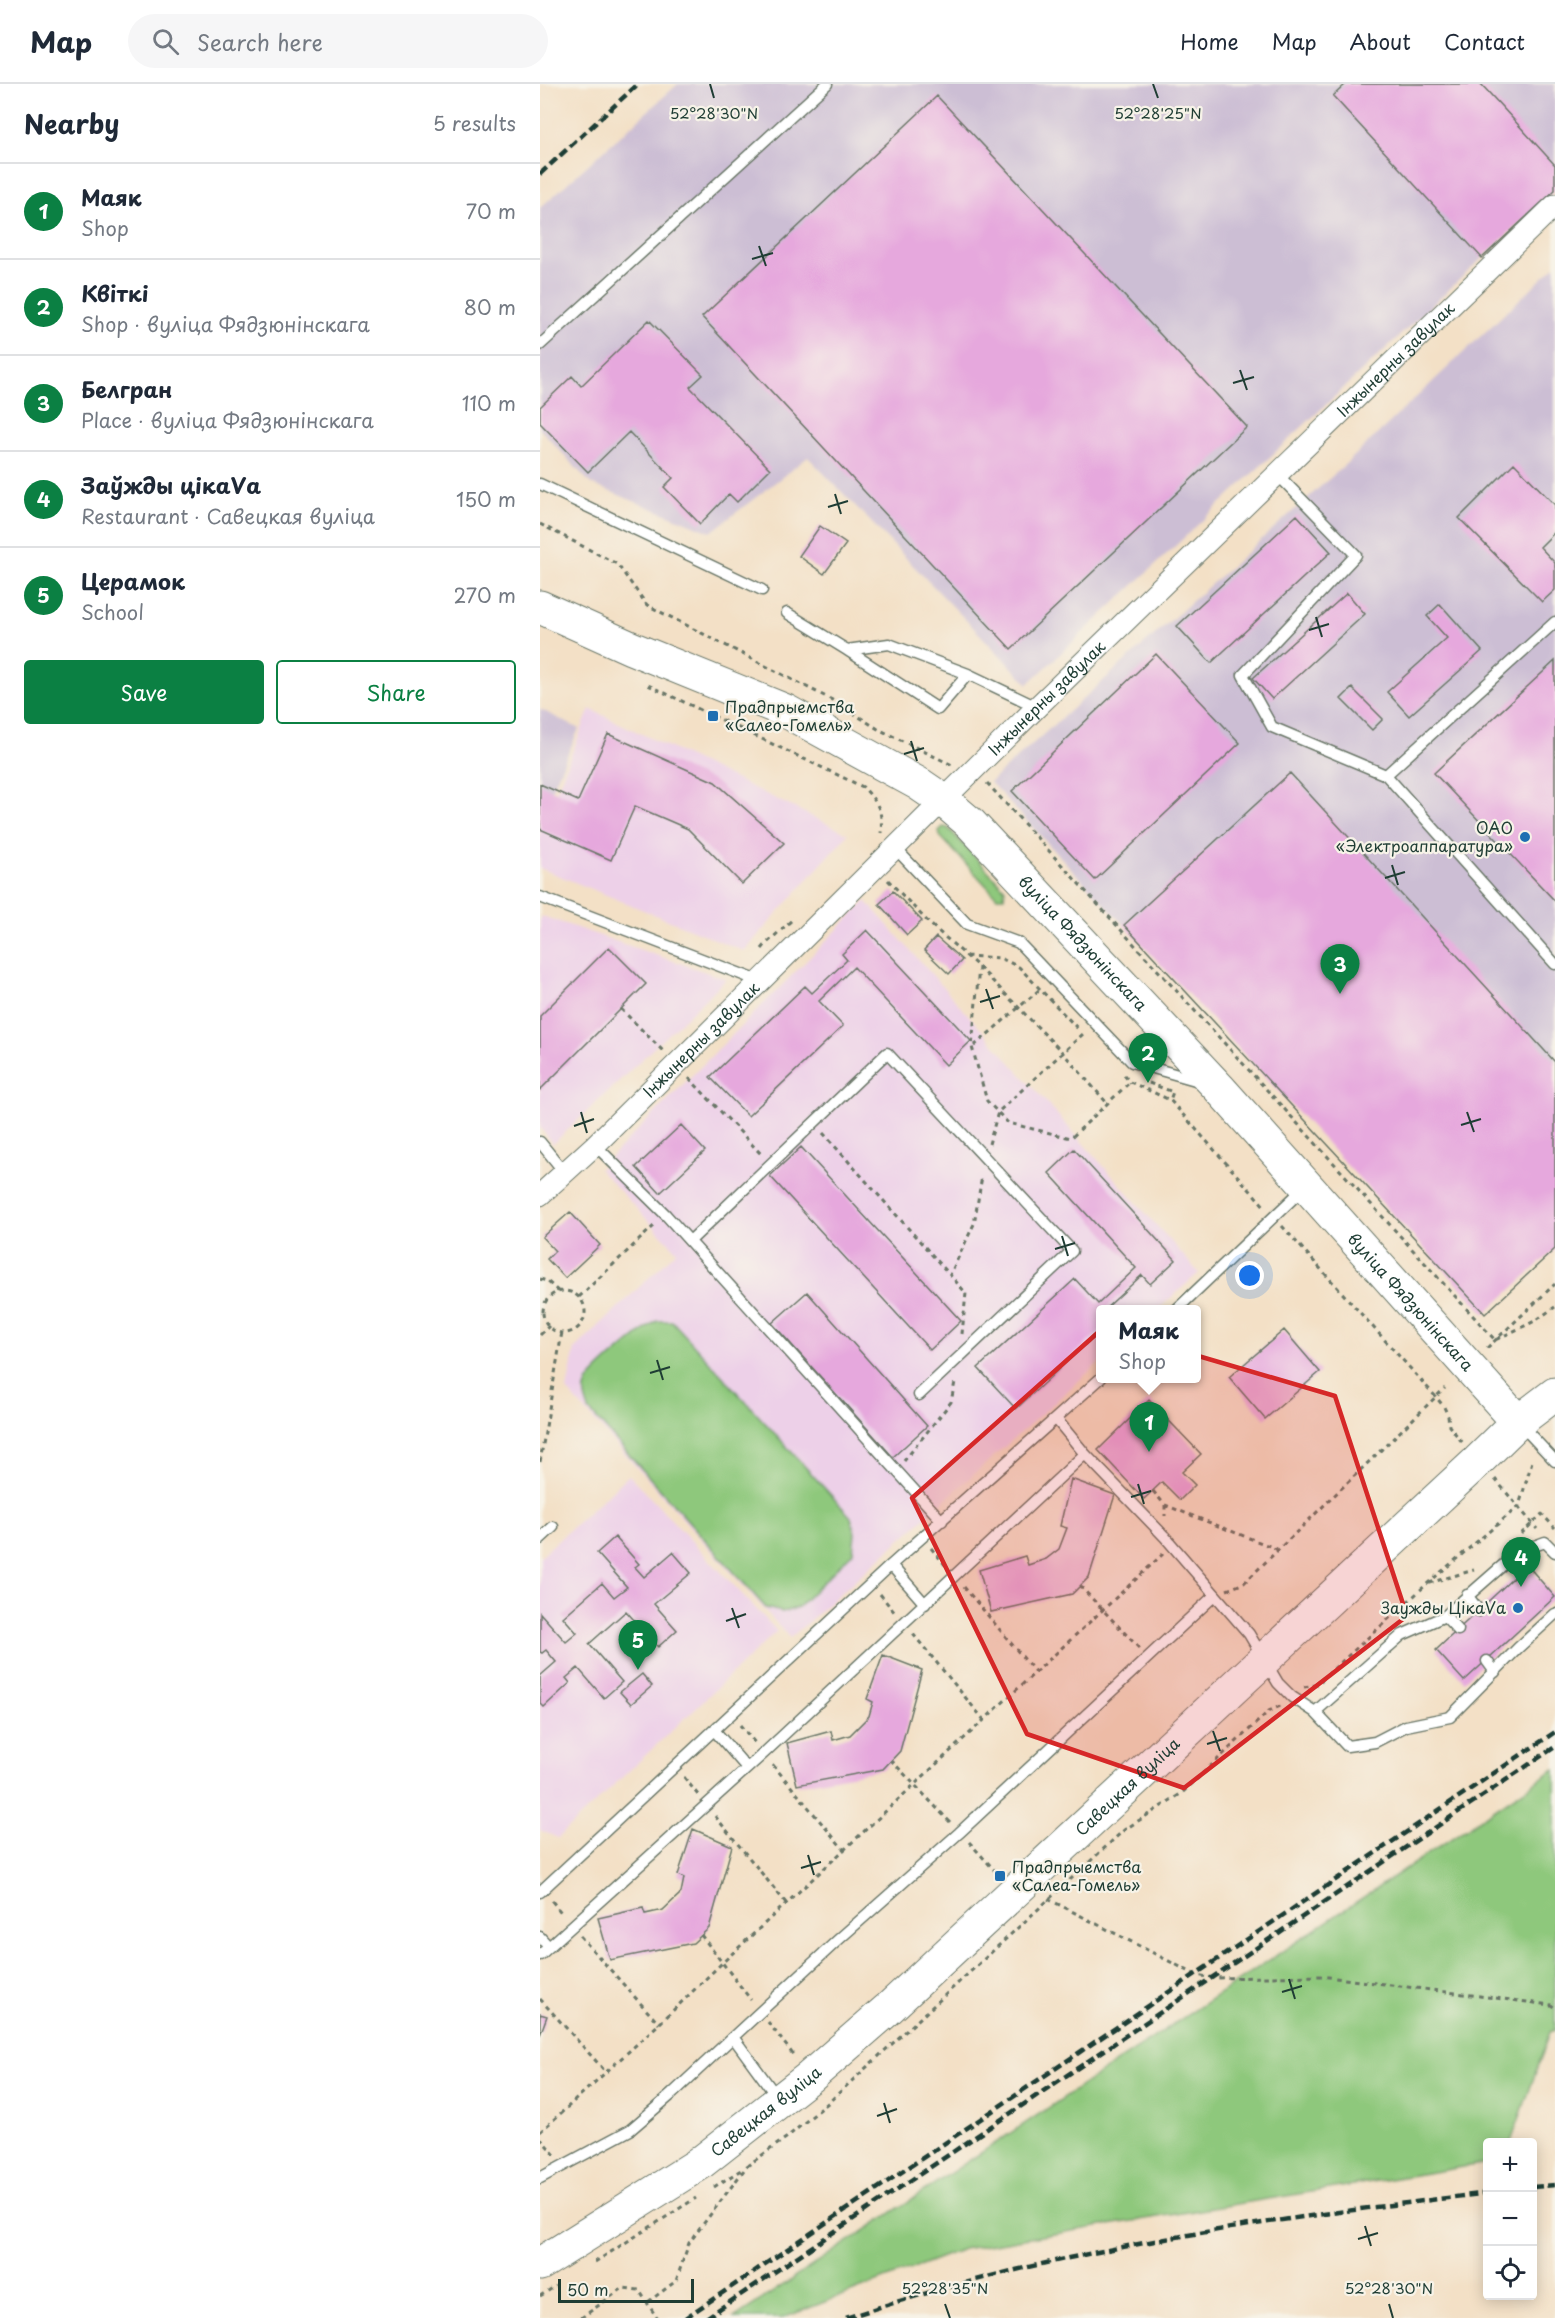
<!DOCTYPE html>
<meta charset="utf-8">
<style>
body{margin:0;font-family:"Playpen Sans",sans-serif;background:#f6f6f7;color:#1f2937}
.controls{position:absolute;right:18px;bottom:18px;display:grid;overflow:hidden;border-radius:6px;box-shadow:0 3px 15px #0003}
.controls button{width:54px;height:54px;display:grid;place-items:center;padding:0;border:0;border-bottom:2px solid #e0e1e3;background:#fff;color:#1f2937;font:30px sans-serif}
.scale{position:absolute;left:18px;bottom:15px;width:136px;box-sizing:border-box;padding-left:6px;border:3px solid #1f3d34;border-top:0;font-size:16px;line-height:21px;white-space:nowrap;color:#1f3d34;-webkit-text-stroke:4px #f7f3e8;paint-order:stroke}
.you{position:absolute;left:710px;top:1192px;width:21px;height:21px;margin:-15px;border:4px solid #fff;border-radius:50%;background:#1a73e8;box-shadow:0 0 0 9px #1a73e833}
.badge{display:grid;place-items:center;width:39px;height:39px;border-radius:50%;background:#0b8043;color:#fff;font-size:20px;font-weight:700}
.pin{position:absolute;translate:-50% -50px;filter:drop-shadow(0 2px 3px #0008)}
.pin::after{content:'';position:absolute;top:32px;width:21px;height:18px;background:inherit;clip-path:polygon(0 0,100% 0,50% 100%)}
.popup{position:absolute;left:556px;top:1221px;width:105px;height:78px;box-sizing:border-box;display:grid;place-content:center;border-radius:6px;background:#fff;filter:drop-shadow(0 2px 4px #0005);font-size:20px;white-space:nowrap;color:#747a83}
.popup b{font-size:22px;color:#1f2937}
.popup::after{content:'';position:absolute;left:50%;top:100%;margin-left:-12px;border:12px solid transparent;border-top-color:#fff}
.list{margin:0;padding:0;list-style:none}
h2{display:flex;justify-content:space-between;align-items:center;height:78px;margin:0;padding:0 24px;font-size:26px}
h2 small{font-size:20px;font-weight:400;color:#747a83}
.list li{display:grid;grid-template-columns:39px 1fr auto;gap:18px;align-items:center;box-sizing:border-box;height:96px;padding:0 24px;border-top:2px solid #e0e1e3}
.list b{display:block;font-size:22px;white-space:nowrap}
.list p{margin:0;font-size:20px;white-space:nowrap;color:#747a83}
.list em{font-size:20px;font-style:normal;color:#747a83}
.actions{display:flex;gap:12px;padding:18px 24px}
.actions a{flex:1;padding:14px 0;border:2px solid #0b8043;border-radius:6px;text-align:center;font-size:21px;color:#0b8043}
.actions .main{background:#0b8043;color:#fff}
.icon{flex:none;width:33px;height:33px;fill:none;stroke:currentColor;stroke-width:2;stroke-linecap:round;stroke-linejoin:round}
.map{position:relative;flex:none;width:1015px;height:2234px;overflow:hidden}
header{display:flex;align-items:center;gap:36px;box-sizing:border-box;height:84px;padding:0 30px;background:#fff;border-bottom:2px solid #e0e1e3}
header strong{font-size:28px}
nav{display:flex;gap:33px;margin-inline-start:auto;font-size:21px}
.search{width:420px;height:54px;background:#f6f6f7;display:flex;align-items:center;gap:15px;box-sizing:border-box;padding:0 21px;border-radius:33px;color:#747a83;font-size:22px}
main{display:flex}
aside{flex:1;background:#fff}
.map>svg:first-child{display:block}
.built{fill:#edd0e8}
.industrial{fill:#ccbed4}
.green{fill:#8ec87c;stroke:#568258;stroke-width:1.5}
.building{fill:#e6a8dd}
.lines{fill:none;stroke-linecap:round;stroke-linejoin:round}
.lane-casing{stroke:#697667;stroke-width:13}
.street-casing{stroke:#697667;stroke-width:23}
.primary-casing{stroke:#697667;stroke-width:35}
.path{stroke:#697667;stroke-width:3;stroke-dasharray:4.5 4.5;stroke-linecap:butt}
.lane{stroke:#fff;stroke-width:10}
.street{stroke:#fff;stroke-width:21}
.primary{stroke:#fff;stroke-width:33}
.rail{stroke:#1f3d34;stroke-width:4.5;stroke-dasharray:9 4.5;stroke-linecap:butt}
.marked{fill:#d62828;fill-opacity:0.2;stroke:#d62828;stroke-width:4.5;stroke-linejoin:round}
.ticks{fill:none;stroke:#1f3d34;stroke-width:2}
.poi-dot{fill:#1f6fb2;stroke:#f7f3e8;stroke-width:2}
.labels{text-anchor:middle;stroke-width:4.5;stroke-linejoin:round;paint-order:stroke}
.street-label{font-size:16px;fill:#1f3d34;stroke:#f7f3e8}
.poi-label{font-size:16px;fill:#1f3d34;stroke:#f7f3e8;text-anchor:start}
.ticks-label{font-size:15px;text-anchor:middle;fill:#1f3d34;stroke:#f7f3e8;stroke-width:4.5;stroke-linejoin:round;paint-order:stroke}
</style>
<header>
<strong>Map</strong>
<div class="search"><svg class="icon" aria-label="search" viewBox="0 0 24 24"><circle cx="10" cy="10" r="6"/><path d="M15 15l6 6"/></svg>Search here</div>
<nav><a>Home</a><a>Map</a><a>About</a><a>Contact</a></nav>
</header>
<main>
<aside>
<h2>Nearby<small>5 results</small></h2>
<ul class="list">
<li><span class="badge">1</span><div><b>Маяк</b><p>Shop</p></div><em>70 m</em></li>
<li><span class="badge">2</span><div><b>Квіткі</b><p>Shop · вуліца Фядзюнінскага</p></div><em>80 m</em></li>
<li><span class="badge">3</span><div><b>Белгран</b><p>Place · вуліца Фядзюнінскага</p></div><em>110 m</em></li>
<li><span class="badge">4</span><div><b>Заўжды цікаVа</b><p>Restaurant · Савецкая вуліца</p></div><em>150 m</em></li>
<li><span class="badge">5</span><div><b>Церамок</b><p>School</p></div><em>270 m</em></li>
</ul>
<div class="actions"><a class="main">Save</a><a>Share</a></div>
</aside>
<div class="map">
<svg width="1015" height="2234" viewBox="0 0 1015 2234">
<rect width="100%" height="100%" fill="#f7f3e8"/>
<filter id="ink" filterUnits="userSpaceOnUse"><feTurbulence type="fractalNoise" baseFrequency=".0167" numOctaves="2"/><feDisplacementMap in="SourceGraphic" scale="12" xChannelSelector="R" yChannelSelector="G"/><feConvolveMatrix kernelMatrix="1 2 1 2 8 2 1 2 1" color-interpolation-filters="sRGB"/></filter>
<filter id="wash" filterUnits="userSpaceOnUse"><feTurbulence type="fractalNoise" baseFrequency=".008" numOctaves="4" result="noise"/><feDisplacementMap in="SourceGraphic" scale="24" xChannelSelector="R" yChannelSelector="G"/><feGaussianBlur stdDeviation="1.35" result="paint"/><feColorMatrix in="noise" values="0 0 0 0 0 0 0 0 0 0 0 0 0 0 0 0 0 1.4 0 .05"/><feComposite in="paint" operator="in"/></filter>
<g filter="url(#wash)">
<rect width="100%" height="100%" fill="#f3e0c6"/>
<path class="built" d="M50,625l258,125 -104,117 -204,-83v-37z
M326,817l333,372 -41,36 -57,1v51l-311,277 -223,-248 8,-41 102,-98 -78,-82z
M2,832l184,63 -173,165 -13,-17v-206z
M89,1391l148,156 -219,207 -18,-8v-273z"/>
<path class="industrial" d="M138,0h877v106l-527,494 -220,-227 -97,75 -120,-48 -51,-55v-221z
M1015,182v796l-265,-288 -166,151 -134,-143 358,-320z
M0,625l39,20 -39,86z"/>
<path class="green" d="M403,743l5,1 57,61 -1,8h-7l-57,-61 -1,-5z
M117,1237h15l179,196 4,16 -2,19 -56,56 -15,4 -16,-4 -177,-198c-3,-9 -7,-17 -2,-27 6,-12 56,-53 70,-62z
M1015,1685v261l-5,2 -39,110h-23l-1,21 -524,86 -180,69h-49z"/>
<g id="blocks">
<path class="building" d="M806,0h135l74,81v25l-73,68 -149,-162z
M397,12l310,331 -236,222 -309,-332z
M109,236l54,55 -13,12 80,82 -33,33 -8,-8 -29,30 -36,-37 9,-9 -44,-46 -41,40 -48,-49v-16l32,-31 9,10z
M974,379l41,42v27l-15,15 15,16v27l-13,12 -83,-84z
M757,431l34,37 -120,111 -34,-37z
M280,442l26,18 -22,30 -25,-18z
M807,509l18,21 -93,85 -19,-21z
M900,520l42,47 -73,65 -22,-24 60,-54 -20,-22z
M616,570l84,89 -145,137 -83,-89z
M1015,577v240l-121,-128z
M812,604l31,31 -11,11 -31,-31z
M68,650l107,48 69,61 -42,41 -54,-55 -53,-23 -24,54 -71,-31v-45l38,17z
M750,689l265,289v187l-70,65 -361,-389z
M353,807l29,30 -15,14 -28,-31z
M327,846l104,111 -25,24 -92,-98 -35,34 24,25 -95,90 -38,-39 95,-91 7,7 35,-33 -5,-6z
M396,853l26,23 -13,14 -25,-24z
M69,863l37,37 -106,106v-74z
M141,1041l24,26 -45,42 -24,-26z
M261,1063l160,174 -31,29 -160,-174z
M534,1065l102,111 -26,24 -8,-9 -38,35h-3v20l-85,79 -38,-41 97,-89 23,25 38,-36 -87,-95z
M30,1128l30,33 -35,33 -18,-19 8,-8 -13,-14z
M267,1208l120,134 -34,31 -121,-134z
M744,1246l36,42 -55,47 -36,-42z
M609,1316l52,54 -19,18 13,13 -15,15 -18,-18 -18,17 -46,-49z
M531,1395l44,16 -26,82 -17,17 -81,18 -12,-42 46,-14 3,9 18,-6 13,-10 8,-21 -7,-2z
M75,1453l24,27 -4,3 9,10 29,-25 18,21 -37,31 23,26 -19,17 -32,-36 -37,33 33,38 -18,16 -26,-30 -12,10 4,5 -26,24 -4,-4v-27l16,-14 -10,-12 -4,3 -2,-1v-39l26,29 11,-9 -14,-16 39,-34 12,14 13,-10 -30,-34z
M987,1481l28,32 -91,84 -28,-31z
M343,1571l39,15 -22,81 -17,18 -86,16 -10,-42 44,-12 2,9 17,-5 19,-19 4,-14 -6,-3z
M102,1590l10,12 -21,18 -11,-12z
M153,1745l39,17 -23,82 -16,15 -83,17 -12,-42 45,-10 2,6 18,-4 18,-17 3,-15 -6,-3z
M0,1930l7,2 -7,19z"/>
</g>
</g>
<g filter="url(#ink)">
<use href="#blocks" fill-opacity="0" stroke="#697667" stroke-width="1.5"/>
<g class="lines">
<g class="lane-casing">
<path id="lane" d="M0,261l287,-261
M737,390l79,81 -113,120 29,52 114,48 169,189
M0,400l222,106
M247,529l60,37 42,-6 79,30 69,33
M307,566l91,59 30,-35
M846,691l169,-153
M356,765l71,75 52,19 113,119 67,19
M0,813l219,84
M0,1058l25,31
M55,1061l71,70 276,306
M150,1157l197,-188 185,198 -153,144
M636,1226l128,-122
M517,1336l28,34 80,83 84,97 29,49 14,14 23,15 32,34 28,-4 31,-16 44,-9 68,-69 37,-34
M980,1340l35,37
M0,1455l13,-12
M351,1481l34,39
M927,1511l12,16
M905,1532l13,14
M947,1577l8,11
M775,1628l87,-77 43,-19 73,-64 27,-10 10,10
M174,1646l33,38
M0,1808l351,-327 210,-187
M0,1853l9,10
M0,1871l223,-201 322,-300
M193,1953l105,-97 121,-107 256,-238
M0,2094l90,-48 42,-36 61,-57 44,60"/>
</g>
<g class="street-casing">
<g id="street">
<path id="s1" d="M0,1111l55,-50 442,-438 518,-502"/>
</g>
</g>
<g class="primary-casing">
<g id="primary">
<path id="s2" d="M0,523l91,41 155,63 133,73 25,17 26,22 249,265 299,334"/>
<path id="s3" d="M0,2180l159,-100 111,-87 77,-67 591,-549 40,-39 37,-28"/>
</g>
</g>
<path class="path" d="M0,440l77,40 30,41 189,97 42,27 74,36
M108,601l215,102c15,16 20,24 18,46
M447,699l508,557 40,-19 20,-14
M348,796l41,43 50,44 84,86 44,50
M222,865l5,-6 27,-25
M426,872l34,2 19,9 60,63
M439,883l-7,80 15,54 21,22 63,15 59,-56
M81,925l42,42
M434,962l65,-56
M584,991l6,7 40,18 96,108
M149,994l72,76
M609,999l24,9 -3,8
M283,1049l127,142
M449,1060l9,-32 85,-78
M742,1142l154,171 8,10 4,9 1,10 14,17
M0,1195l7,2 12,11
M3 1228a21 21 0 1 1 42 0a21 21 0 1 1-42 0Z
M39,1213l77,-73
M422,1250l4,-41 -16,-18 24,-51 8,-48
M0,1251l9,-9
M947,1264l68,-64
M364,1377l47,-59 4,-20
M0,1378l22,-130
M955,1395l42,50
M613,1407l12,14 112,44
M625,1421v11
M981,1450l21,-20 13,14
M391,1464l15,18
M889,1499l45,-13
M540,1502l59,62
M424,1503l72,86
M687,1506l17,-7 201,-195
M340,1510l15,19
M373,1550l71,86
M764,1603l12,-2 111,-101 92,-78 14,-48
M200,1641l15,18
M351,1676l59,62
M233,1681l72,86
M144,1693l14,18
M175,1732l71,87
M429,1758l28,31
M508,1815l148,76 19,3 105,-2 231,29 4,3
M12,1817l11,14
M161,1851l50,65
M40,1852l79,88
M0,1915l65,72
M228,1938l27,35
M0,2048l119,-108 63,-61 441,-409
M0,2054l15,17
M174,2103l30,-19
M55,2178l101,-64
M0,2212l16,-10
M108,2218l28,-21 13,-38 58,-77 39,-28 43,-36 295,-272 58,-37 87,-82 14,-6
M41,2234l42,-30 16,2 18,28"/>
<use href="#lane" class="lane"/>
<use href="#street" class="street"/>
<use href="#primary" class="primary"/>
<path class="rail" d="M0,90l98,-90
M993,2103l22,-2
M145,2234l870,-586
M166,2234l849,-571
M306,2234c207,-69 426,-99 642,-125"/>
</g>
</g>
<path class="marked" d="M563,1244l232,68 72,220 -223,172 -157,-54 -115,-236z"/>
<path class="ticks" d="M170,0l4,14M613,0l5,14M219,162l7,20M212,175l21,-6M700,286l7,20M693,299l21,-6M295,410l6,20M288,423l20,-6M776,533l6,20M769,546l20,-6M371,657l6,20M364,670l20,-6M852,781l6,20M845,794l20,-6M446,905l7,20M440,918l20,-6M41,1028l6,21M927,1028l7,20M921,1041l20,-6M34,1042l20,-7M522,1152l6,20M515,1165l20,-6M117,1276l6,20M110,1289l20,-6M598,1400l6,20M591,1413l20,-6M192,1524l7,20M186,1537l20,-7M673,1647l7,20M667,1660l20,-6M268,1771l6,20M261,1784l20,-6M749,1895l6,20M742,1908l20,-6M344,2019l6,20M337,2032l20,-7M825,2142l6,20M818,2155l20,-6M405,2220l5,14M849,2220l4,14"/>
<g class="poi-dot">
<rect x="167" y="626" width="12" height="12" rx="3"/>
<circle cx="985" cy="753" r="6"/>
<circle cx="978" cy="1524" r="6"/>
<rect x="454" y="1786" width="12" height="12" rx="3"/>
</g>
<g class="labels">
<g class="street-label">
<text dy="6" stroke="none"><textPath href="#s1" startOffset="1196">Інжынерны завулак</textPath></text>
<text dy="6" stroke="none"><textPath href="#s1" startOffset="710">Інжынерны завулак</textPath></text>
<text dy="6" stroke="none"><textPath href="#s2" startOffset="648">вуліца Фядзюнінскага</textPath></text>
<text dy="6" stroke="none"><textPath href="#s1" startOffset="224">Інжынерны завулак</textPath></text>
<text dy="6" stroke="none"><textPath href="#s2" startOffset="1134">вуліца Фядзюнінскага</textPath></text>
<text dy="6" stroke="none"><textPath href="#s3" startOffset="759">Савецкая вуліца</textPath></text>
<text dy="6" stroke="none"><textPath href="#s3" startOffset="273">Савецкая вуліца</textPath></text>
</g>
<g class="poi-label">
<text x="185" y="629">Прадпрыемства<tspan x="185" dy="18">«Салео-Гомель»</tspan></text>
<text x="973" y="750" text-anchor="end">ОАО<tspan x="973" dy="18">«Электроаппаратура»</tspan></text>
<text x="966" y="1530" text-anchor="end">Заужды ЦікаVа</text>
<text x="472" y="1789">Прадпрыемства<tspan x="472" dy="18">«Салеа-Гомель»</tspan></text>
</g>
</g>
<g class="ticks-label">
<text x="174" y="35">52°28'30"N</text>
<text x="618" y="35">52°28'25"N</text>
<text x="405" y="2210">52°28'35"N</text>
<text x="849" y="2210">52°28'30"N</text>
</g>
</svg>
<div class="controls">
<button>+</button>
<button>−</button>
<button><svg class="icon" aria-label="locate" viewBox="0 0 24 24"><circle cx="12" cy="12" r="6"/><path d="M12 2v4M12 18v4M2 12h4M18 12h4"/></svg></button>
</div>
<div class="scale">50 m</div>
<div class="you"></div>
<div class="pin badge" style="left:609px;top:1368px">1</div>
<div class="popup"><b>Маяк</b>Shop</div>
<div class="pin badge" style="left:608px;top:999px">2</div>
<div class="pin badge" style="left:800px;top:910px">3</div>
<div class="pin badge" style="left:981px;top:1503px">4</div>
<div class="pin badge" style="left:98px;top:1586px">5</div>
</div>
</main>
